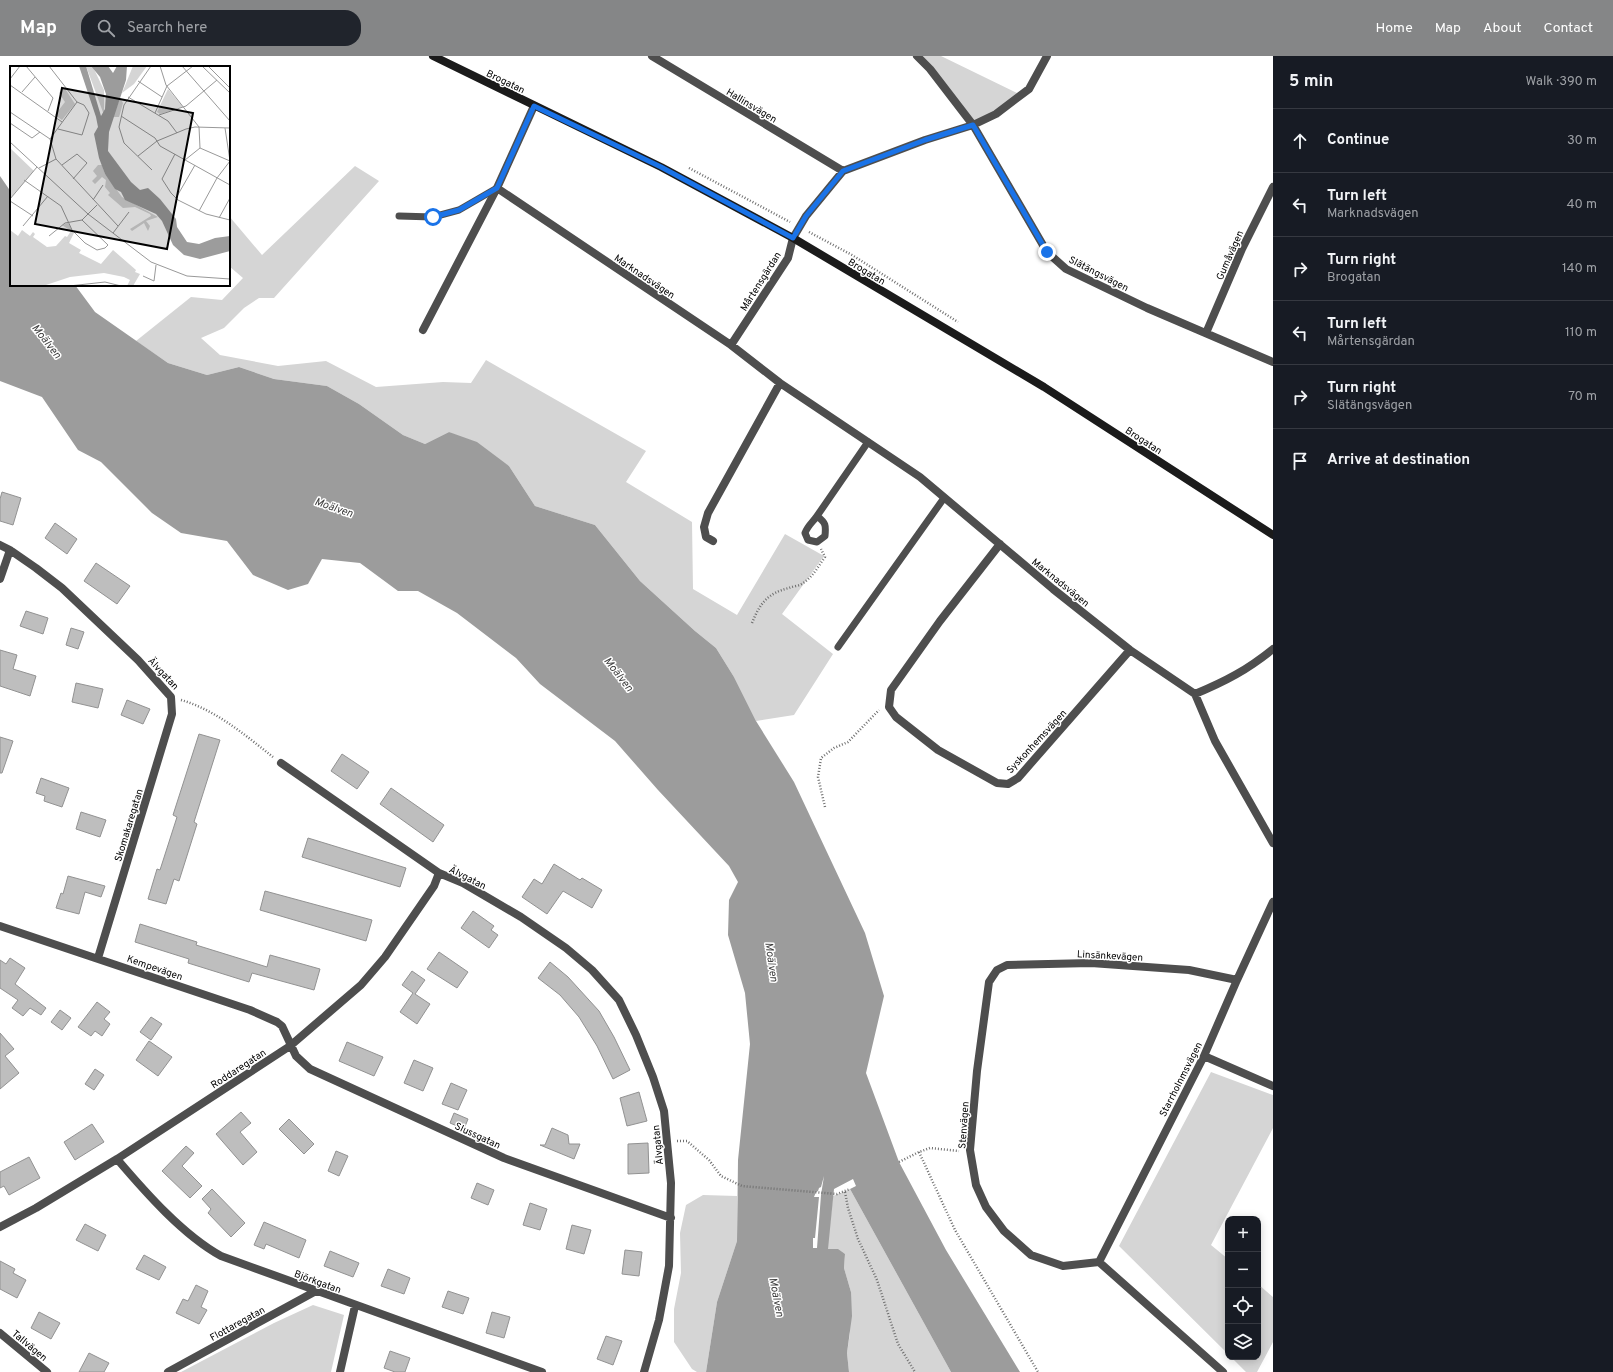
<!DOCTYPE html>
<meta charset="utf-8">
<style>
body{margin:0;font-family:Overpass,sans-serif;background:#20242c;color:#f1f3f6}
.controls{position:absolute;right:12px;bottom:12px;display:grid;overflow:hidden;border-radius:8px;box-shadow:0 2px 10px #0003}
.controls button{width:36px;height:36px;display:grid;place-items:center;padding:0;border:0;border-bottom:1px solid #363941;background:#171b24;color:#f1f3f6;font:20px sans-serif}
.stop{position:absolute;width:12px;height:12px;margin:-9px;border:3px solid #1a73e8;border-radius:50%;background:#fff}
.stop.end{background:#1a73e8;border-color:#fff;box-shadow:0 1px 4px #0008}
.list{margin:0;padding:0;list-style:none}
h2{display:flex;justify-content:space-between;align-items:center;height:52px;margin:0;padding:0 16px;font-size:17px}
h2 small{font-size:13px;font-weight:400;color:#9ea1a6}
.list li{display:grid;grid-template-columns:26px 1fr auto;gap:12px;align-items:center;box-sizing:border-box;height:64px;padding:0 16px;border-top:1px solid #363941}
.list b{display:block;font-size:15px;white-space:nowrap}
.list p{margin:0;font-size:13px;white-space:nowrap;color:#9ea1a6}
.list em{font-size:13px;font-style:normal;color:#9ea1a6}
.icon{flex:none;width:22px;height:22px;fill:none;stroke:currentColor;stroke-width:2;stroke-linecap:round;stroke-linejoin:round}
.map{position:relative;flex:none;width:1273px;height:1316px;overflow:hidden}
header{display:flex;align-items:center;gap:24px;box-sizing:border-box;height:56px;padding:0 20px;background:#858687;color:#fff}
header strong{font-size:19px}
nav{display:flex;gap:22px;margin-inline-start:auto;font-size:14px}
.search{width:280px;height:36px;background:#20242c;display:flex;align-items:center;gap:10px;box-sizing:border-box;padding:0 14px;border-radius:16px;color:#9ea1a6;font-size:15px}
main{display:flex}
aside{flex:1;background:#171b24}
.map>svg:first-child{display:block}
.green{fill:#d5d5d5}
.water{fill:#9c9c9c;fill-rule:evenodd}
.building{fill:#bebebe;stroke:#929292}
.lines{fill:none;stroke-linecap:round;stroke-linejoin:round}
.path{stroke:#707070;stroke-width:2.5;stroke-dasharray:1 2;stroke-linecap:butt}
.lane{stroke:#4e4e4e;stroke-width:7}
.street{stroke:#4e4e4e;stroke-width:8}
.secondary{stroke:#1b1b1b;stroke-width:8}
.route{stroke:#1a73e8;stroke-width:5}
.labels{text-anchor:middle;stroke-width:3;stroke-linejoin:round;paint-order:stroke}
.street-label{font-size:10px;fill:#000;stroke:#fff}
.water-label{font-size:11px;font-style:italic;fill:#3d3d3d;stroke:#fff}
.inset-road{fill:none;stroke:#999;stroke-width:1}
.view{fill:#000;fill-opacity:0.15;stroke:#000;stroke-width:2}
.inset-edge{fill:none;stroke:#000;stroke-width:2}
</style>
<header>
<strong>Map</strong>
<div class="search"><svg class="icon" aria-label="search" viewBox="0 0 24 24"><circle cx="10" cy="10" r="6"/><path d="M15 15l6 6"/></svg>Search here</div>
<nav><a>Home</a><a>Map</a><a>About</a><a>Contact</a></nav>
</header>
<main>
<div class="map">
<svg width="1273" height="1316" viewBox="0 0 1273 1316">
<rect width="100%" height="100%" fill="#fff"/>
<path class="green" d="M917,0h24l80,39 -48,30z
M355,110l24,15 -105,117h-15l-15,10 -20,20 -23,10 19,17 58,11 48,-5 50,26 67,-5 28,1 15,-23 160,91 -20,31 66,40 1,67 44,26 48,-81 39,22 -42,58 51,40 -39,61 -38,6 -22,-44 -18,-29 -21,-17 -55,-50 -45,-56 -60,-19 -26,-40 -60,-34 -24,12 -22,-9 -44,-31 -32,-18 -53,-7 -35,-12 -32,8 -39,-12 -32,-22 55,-44 31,3 21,-22 -14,-12v-50l33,39z
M1211,1016l62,23v33l-62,117 17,14v95l-109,-108z
M850,1133l101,183h-102l-2,-19 3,-20 1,-41 -7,-24 1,-14 -18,-4 6,-54z
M703,1139l34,1v45l-20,61 -11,70h-9l-5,-3 -18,-27v-33l7,-36 -1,-40 6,-28z
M1258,1228l15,13v45l-16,30h-11l-15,-15h27z
M313,1249l31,10 -13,57h-150l93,-49z"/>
<path class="water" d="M0,120l11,16v93h64l20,27 73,51 39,12 32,-8 35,12 53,7 32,18 44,31 22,9 24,-12 28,10 32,24 26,40 60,19 45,56 55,50 21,17 18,29 22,44 38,61 71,151 19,63 -18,77 33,89 47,88 74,122h-69l-101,-183 6,-3 -3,-7 -19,10 -6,60h10l7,5 -1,14 7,24 1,24 -5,37 2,19h-143l11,-70 20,-61 1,-81 12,-116 -5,-51 -17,-58 1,-35 9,-18 -9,-16 -71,-76 -43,-49 -75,-57 -24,-26 -59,-45 -39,-22h-20l-38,-28 -38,-4 -14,25 -20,6 -35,-15 -26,-34 -46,-8 -29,-20 -51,-51 -23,-12 -36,-53 -42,-16zM824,1120l-3,19 -4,53h-4v-10h2l4,-41h-5l2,-5 2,-1 1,-3 2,-1z"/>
<path class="building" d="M2,436l19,6 -8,27 -13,-4v-22z
M55,467l22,16 -10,15 -22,-16z
M96,507l34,23 -13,18 -33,-23z
M26,555l22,7 -5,16 -23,-8z
M71,572l13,4 -6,17 -12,-4z
M0,594l17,5 -4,14 23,7 -6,20 -30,-10z
M76,627l27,6 -5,19 -26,-6z
M127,644l23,9 -7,15 -22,-9z
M199,678l21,6 -26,82 3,2 -18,57 -5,-2 -8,25 -18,-5 9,-30 3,1 17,-53 -4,-2z
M0,681l13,4 -11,32h-2z
M342,698l27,18 -12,17 -26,-18z
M41,722l28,10 -7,19 -18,-6 1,-5 -9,-3z
M391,732l53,37 -11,17 -53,-38z
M81,756l25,8 -6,17 -24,-8z
M308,782l98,30 -6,19 -98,-30z
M554,808l26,16 2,-2 20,12 -10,18 -29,-17 -16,23 -25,-17 12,-18 8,5z
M68,820l37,10 -4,11 -16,-5 -6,22 -23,-6 5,-15 2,1z
M265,835l107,29 -6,21 -106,-31z
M473,855l21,15 -3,4 7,5 -9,13 -28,-20z
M140,868l57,18 -1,3 71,22 3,-12 50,14 -6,21 -62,-17 -3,9 -61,-19 1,-4 -54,-17z
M439,896l29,20 -11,16 -30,-19z
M10,902l15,10 -10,16 31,24 -5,7 -11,-7 -7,8 -11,-8 6,-8 -18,-12v-28l6,4z
M550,906l18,15 31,34 15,26 16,33 -17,9 -16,-33 -18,-29 -19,-22 -22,-17z
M412,915l13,9 -10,14 15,10 -13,20 -17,-12 13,-19 -11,-8z
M97,946l13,10 -6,7 6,5 -8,12 -7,-5 -4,5 -13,-9z
M60,954l11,8 -9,12 -11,-8z
M151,961l11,7 -11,16 -11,-8z
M0,977l14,16 -9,7 14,17 -19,16z
M149,985l23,16 -14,19 -22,-16z
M347,986l36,15 -9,19 -35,-15z
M414,1004l19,8 -10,23 -19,-8z
M95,1013l9,6 -10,15 -9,-6z
M451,1027l16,7 -9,20 -16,-6z
M639,1036l8,29 -20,5 -7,-28z
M241,1056l10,11 -11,9 17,20 -14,13 -27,-31z
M454,1057l14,6 -4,10 -14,-6z
M289,1063l25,25 -10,10 -25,-25z
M92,1068l12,18 -29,18 -11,-18z
M552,1072l16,7 1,9h11l-6,15 -34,-14h5z
M648,1087l1,30 -21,1v-30z
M186,1090l8,7 -12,13 20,20 -12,12 -28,-27z
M336,1095l12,5 -9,20 -11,-5z
M29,1101l11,21 -31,17 -5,-9 -4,2v-16z
M477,1127l17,7 -6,15 -17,-7z
M212,1133l33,34 -14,14 -23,-24 3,-4 -9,-10z
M530,1147l17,6 -7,21 -17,-5z
M264,1166l42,18 -7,18 -33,-14 -2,5 -10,-4z
M85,1168l21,11 -8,16 -22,-11z
M572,1169l19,5 -7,24 -18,-5z
M625,1194l17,2 -3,24 -17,-2z
M330,1195l29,12 -6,14 -29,-11z
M144,1199l22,12 -7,13 -23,-11z
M0,1205l15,8 -2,4 13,7 -9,18 -17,-9z
M388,1213l22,9 -6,16 -23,-8z
M196,1229l12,6 -7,16 6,3 -8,14 -23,-11 7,-14 5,2z
M448,1235l21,7 -6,16 -21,-7z
M39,1256l21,11 -9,16 -20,-11z
M492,1256l18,5 -6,21 -18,-5z
M606,1280l16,5 -9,24 -16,-6z
M390,1295l20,7 -5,14h-10l-11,-4z
M89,1297l20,10 -5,9h-25z"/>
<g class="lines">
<path class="path" d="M689,112l101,54
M809,176l43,23 106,67
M752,567c8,-20 16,-30 37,-35 4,-2 11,-2 14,-5 10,-6 16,-18 22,-26l-4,-8
M181,644c35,10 64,35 92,57
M825,751l-7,-30 3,-19 13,-10 14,-6 31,-32
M677,1085h10l22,19 12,16 21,10 95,8 13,-5
M919,1096l36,78 83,142
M899,1106l20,-10 11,-4 29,3
M845,1136l3,16 10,31 19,41 21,64 17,28"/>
<path class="lane" d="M399,160l34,1 26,-7 38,-22
M817,460c9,7 9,9 8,20l-8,6 -9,-2 -3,-7c3,-8 8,-11 12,-17l51,-74
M838,591l106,-149"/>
<path class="street" d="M652,0l191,115
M917,0l13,13 43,56 74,127 19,17 81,39 126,54
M497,132l234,157 49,38 140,94 133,112 77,61 65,44 20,47 58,102
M423,274l74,-142 37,-82
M1206,277l36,-84 31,-62
M731,289l57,-87 5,-20 13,-22 37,-45 82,-31 48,-15 23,-11 33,-25 18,-33
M713,485l-7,-4 -2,-10 4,-14 72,-130
M1000,488l-60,77 -49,69 -2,17 7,10 42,33 59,33 11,1 10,-6 112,-128
M0,489l10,5 26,18 26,20 76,72 33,37 1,17 -74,244
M0,523l10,-29
M1195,638c31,-13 52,-24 78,-45
M281,707l158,110 24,10 58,34 45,31 26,22 27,30 17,35 17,42 11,34 7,72 -2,83 -10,54 -15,52
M0,870l250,84 27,12 5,4 14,30 14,13 194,89 167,60
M1204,1000l69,30
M117,1103c29,34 66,76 104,97l321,116
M0,1171l36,-19 81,-49 173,-113 71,-61 24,-28 49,-71 5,-13
M1099,1206l105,-206 33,-76 36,-78
M0,1277l47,39
M168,1316l148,-81
M340,1316l15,-66
M1223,1316l-124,-110 -36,4 -32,-11 -27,-24 -18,-24 -10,-22 -6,-35 7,-79 12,-89 8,-12 10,-5 84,-2 98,7 48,10"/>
<path class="secondary" d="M433,0l228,111 132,71 251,149 229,148"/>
</g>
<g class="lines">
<path class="route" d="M433,161l26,-7 38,-22 37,-82 127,61 132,71 13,-22 37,-45 82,-31 48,-15 74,127"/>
</g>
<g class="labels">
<g class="street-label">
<text transform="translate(506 25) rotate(26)" y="4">Brogatan</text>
<text transform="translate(752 49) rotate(31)" y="4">Hallinsvägen</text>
<text transform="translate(1229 199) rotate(-66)" y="4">Gumåvägen</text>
<text transform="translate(867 215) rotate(31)" y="4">Brogatan</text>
<text transform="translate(1099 217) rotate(27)" y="4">Slätängsvägen</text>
<text transform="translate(645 220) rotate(34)" y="4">Marknadsvägen</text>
<text transform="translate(760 225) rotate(-58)" y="4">Mårtensgärdan</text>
<text transform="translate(1144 384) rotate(33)" y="4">Brogatan</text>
<text transform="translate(1061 526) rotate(39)" y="4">Marknadsvägen</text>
<text transform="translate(164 617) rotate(47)" y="4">Älvgatan</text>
<text transform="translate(1036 685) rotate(-47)" y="4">Syskonhemsvägen</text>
<text transform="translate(128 769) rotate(-73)" y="4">Skomakaregatan</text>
<text transform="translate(468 821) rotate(27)" y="4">Älvgatan</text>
<text transform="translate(1110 899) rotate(3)" y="4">Linsänkevägen</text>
<text transform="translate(155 911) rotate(19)" y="4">Kempevägen</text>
<text transform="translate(238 1012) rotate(-33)" y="4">Roddaregatan</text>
<text transform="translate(1180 1023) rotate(-63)" y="4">Starrholnmsvägen</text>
<text transform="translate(963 1069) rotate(-86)" y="4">Stenvägen</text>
<text transform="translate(478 1079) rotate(25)" y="4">Slussgatan</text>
<text transform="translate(657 1089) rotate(-96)" y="4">Älvgatan</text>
<text transform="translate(318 1225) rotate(20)" y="4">Björkgatan</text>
<text transform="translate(237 1267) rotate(-29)" y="4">Flottaregatan</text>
<text transform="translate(30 1289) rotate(40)" y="4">Tallvägen</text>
</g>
<g class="water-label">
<text transform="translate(47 285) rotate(52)" y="4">Moälven</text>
<text transform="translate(334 451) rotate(19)" y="4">Moälven</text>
<text transform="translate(619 618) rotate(52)" y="4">Moälven</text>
<text transform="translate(772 906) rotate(82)" y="4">Moälven</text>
<text transform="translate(777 1241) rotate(79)" y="4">Moälven</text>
</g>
</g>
<g transform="translate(10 10)">
<rect width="220" height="220" fill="#fff"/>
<path d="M76,0l7,1 11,23v25zM123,0h14l-13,18 -12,9zM54,21l11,17 -13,16 -7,-5 10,-13 -6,-9zM158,23l15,18 -23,7 -3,-2zM110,32l3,5 -3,11 -1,3h-6zM0,82l24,23 -24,28zM88,99h4l3,9 17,23 36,20 -12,4 4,5 -2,5 -4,-8 -12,8 -2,-2 21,-13 -1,-2 -15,-7 -12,1 -15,-13 2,-2 -5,-6 1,-7 -4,-3 -7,7 -3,-3 5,-5 -4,-5zM58,157l6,10 -5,10 12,7 -2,3 22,11 12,-14 23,20 -1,2 5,2 -7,12h-6l3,-6 -6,-3 -20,-4 -34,4 -27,9h-33v-56l8,6 4,-6 8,6 3,-4 2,2 -2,3 14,10 9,-1 9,-10 2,1 4,-6 -9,-6z" fill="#d5d5d5"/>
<path d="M69,0h7l15,50 4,-7 1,-15 -6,-17 -9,-11h17l5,7 4,-7h10l-1,14 -17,52 -1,19 23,31 9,8 8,-2 12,11 16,20 1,8 10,15 12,2 16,-6 15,-2v15l-30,8 -16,-4 -11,-10 -11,-24 -6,-7 -31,-14 -4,-8 -6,-3 -10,-15 -6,-16 -5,-24 4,-7 -2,-10z" fill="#9c9c9c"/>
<path class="inset-road" d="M16,0l27,32 -5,13M39,0l28,36 7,3 5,8 -7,22 -24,-6M141,0l-27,39 -5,22 5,16 28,27M150,0l6,19 33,42 1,21 -15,12M172,0l48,55M192,0l28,27M198,0l22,22M0,13l10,-13M128,15l24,16M0,19l52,37M12,26l13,-15M118,31l40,24 9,12M0,46l40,27 6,20 62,67M145,47l12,-27 26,-20M149,49l27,-9 31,-26M111,50l34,22 5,8 70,39M0,57l22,15 8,-6M215,62l5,33M40,73l27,-37M0,76l78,72 63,48 36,14 43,3M190,82l30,13M165,88l-13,25 9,14 7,7 28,14 24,6M128,90l19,-15 29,-12 9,-2 35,1M52,99l15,-11 10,9 -14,16M29,102l17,-9M14,114l37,26 11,24 13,13 12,7 8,-2 3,-3 -26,-25M166,132l19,-33M0,133l27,-32M83,134l10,-15M0,135l23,15M189,145l18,-33 13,-17M209,152l11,-20M13,160l25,-30M103,167l16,-21M39,170l16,-13 17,-3 15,-15M133,210l11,5 2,-16M59,220l36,-4 16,4M157,220h18"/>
<path class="view" d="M52,22l131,25 -26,136 -132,-25z"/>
<rect width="220" height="220" class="inset-edge"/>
</g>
</svg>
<div class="controls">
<button>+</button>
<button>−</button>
<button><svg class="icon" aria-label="locate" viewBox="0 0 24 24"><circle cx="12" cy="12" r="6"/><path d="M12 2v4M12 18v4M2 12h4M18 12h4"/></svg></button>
<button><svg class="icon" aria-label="layers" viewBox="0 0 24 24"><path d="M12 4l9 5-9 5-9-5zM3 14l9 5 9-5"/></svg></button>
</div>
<div class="stop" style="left:433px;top:161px"></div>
<div class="stop end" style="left:1047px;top:196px"></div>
</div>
<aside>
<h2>5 min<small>Walk · 390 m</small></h2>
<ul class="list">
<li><svg class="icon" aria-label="ahead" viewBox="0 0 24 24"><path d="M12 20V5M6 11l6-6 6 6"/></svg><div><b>Continue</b></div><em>30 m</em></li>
<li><svg class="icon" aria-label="left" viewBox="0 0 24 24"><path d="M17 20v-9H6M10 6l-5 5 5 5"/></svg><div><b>Turn left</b><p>Marknadsvägen</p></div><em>40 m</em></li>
<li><svg class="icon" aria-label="right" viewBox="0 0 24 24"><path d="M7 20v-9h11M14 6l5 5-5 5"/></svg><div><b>Turn right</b><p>Brogatan</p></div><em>140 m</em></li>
<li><svg class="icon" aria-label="left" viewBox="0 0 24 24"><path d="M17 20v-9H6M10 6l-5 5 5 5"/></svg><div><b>Turn left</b><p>Mårtensgärdan</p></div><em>110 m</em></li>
<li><svg class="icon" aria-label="right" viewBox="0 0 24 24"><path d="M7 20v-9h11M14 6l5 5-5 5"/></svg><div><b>Turn right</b><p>Slätängsvägen</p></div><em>70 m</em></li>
<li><svg class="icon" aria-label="arrive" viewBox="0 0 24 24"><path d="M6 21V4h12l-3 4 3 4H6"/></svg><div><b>Arrive at destination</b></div></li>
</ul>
</aside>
</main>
